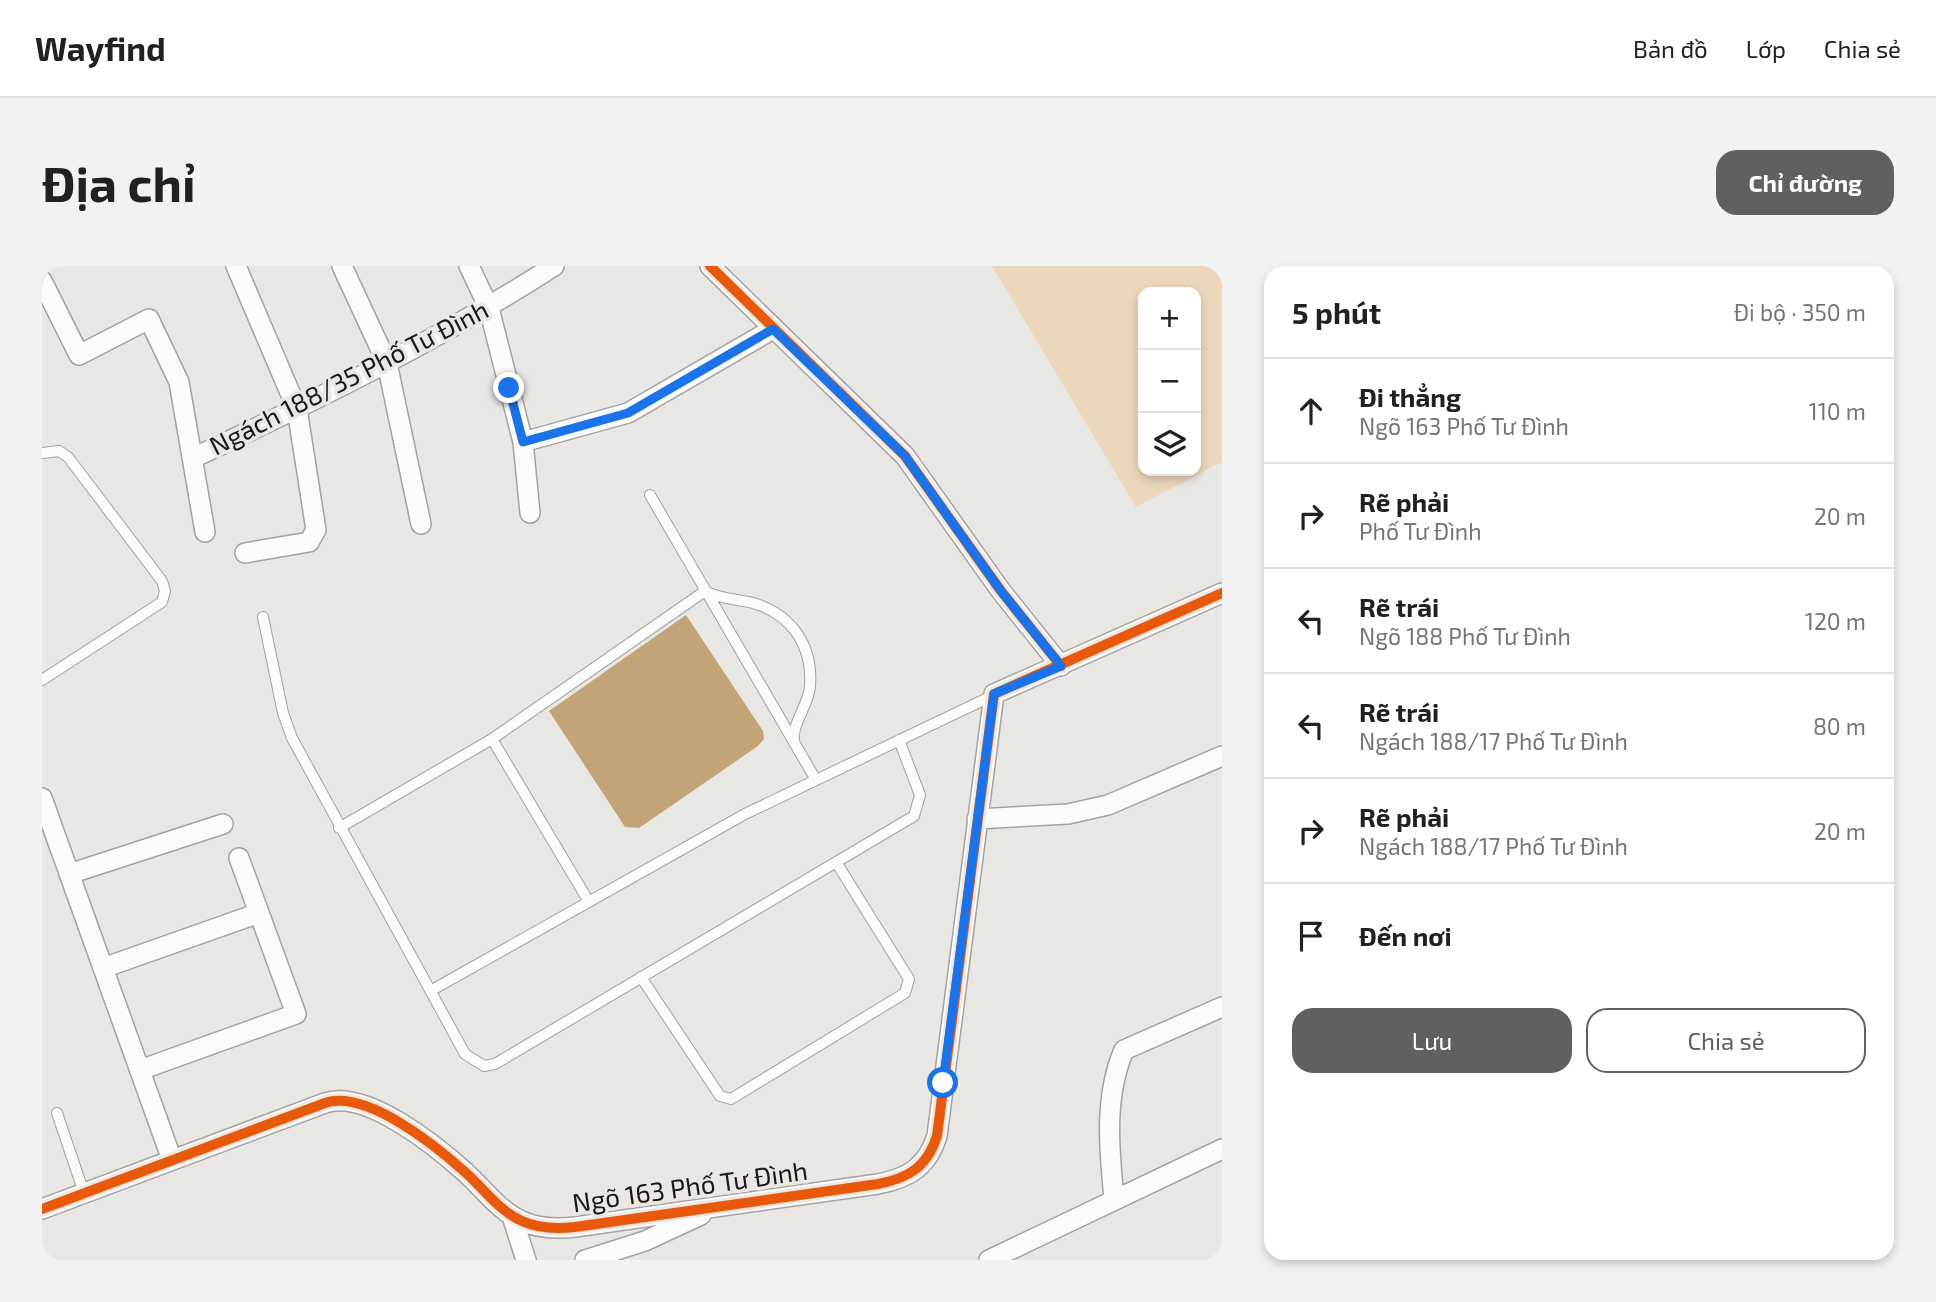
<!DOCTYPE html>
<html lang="vi">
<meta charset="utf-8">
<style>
body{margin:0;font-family:"Exo 2",sans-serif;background:#f2f2f2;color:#202124}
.controls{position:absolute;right:21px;top:21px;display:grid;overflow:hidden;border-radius:14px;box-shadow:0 4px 10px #0003}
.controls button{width:63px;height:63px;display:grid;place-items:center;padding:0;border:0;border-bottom:2px solid #e0e0e0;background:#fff;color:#202124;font:35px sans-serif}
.stop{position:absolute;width:21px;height:21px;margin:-16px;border:5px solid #1a73e8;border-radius:50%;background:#fff}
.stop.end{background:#1a73e8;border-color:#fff;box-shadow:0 2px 7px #0008}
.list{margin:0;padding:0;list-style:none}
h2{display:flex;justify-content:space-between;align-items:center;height:91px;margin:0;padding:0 28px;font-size:30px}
h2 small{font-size:23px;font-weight:400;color:#757577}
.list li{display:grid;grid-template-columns:46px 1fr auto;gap:21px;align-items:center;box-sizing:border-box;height:105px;padding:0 28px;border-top:2px solid #e0e0e0}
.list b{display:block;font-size:26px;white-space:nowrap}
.list p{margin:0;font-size:23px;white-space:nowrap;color:#757577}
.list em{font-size:23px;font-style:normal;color:#757577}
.actions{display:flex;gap:14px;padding:21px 28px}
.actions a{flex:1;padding:16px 0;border:2px solid #62605e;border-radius:21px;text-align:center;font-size:24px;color:#62605e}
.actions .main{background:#62605e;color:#fff}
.icon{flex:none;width:38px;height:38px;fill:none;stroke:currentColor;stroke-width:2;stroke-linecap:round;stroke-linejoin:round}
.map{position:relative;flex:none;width:1180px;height:994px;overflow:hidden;border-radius:21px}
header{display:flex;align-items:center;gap:42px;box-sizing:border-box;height:98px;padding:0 35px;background:#fff;border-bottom:2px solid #e0e0e0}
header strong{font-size:33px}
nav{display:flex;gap:38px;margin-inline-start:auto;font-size:24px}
.intro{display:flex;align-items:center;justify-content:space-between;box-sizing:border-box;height:168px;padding:0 42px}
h1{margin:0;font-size:49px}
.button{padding:18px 32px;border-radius:21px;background:#62605e;color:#fff;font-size:24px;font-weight:700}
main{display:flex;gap:42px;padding:0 42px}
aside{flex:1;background:#fff;border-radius:21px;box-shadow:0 4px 10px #0003}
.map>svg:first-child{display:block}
.green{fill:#ebd7bc;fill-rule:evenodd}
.water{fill:#c3a477}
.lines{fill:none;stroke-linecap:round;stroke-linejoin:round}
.lane-casing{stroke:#a4a2a0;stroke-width:12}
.street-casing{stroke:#a4a2a0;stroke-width:22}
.lane{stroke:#fcfbfb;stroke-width:10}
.street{stroke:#fcfbfb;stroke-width:19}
.cycleway-casing{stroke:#ebe7e2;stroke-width:15}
.cycleway{stroke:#e8590c;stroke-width:10}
.route{stroke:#1a73e8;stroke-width:9}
.labels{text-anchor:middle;stroke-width:7;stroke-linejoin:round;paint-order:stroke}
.street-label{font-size:26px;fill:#191816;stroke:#ebe7e2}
</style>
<header>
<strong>Wayfind</strong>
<nav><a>Bản đồ</a><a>Lớp</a><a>Chia sẻ</a></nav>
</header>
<div class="intro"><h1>Địa chỉ</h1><a class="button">Chỉ đường</a></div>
<main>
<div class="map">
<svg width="1180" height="994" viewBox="0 0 1180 994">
<rect width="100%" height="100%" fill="#e9e7e4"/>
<path class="green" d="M950,0h230v196l-86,45zM1101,26h53v179h-53z"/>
<path class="water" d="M644,349l77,116 1,8 -6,7 -119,82 -14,-1 -76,-116z"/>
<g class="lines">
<g class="lane-casing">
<path id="lane" d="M0,187l17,-2 9,6 94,124 3,10 -3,11 -120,78
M608,229l166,285
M221,351l20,96 9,25 173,316 19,12 11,-2 419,-248 6,-21 -21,-55
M450,473l97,163
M297,562l153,-89 213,-148c14,8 32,8 48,12 38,11 60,42 57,83 -1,19 -19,38 -16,57
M599,711l79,119 11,3 174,-106 4,-14 -73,-117
M390,724l313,-176 249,-119
M15,847l27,80"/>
</g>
<g class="street-casing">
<path id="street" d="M194,0l61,143 19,121 -7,12 -64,11
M300,0l45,97 34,161
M427,0l20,42 34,134 105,-29 145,-84
M668,0l195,190 96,135 60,75
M0,15l37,74 70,-36 30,63 26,150
M481,176l7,71
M151,192c123,-58 246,-118 361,-192
M0,532l130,362
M935,553l91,-5 40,-9 114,-49
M27,608l154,-50
M61,702l156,-55
M98,804l156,-56 -57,-156
M1072,932c-5,-49 -10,-102 10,-148l98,-43
M0,943l283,-106c41,-14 111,43 140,69 19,17 34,39 57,49 17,8 35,8 53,6l303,-43c31,-6 49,-17 59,-48l57,-442 228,-101
M470,950l14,44
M543,994l60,-19 56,-26
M947,994l233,-111"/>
</g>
<use href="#lane" class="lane"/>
<use href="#street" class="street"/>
<g class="cycleway-casing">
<path id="cycleway" d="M668,0l195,190 96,135 60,75
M0,943l283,-106c41,-14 111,43 140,69 19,17 34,39 57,49 17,8 35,8 53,6l303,-43c31,-6 49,-17 59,-48l57,-442 228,-101"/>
</g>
<use href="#cycleway" class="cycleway"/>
</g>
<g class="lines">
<path class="route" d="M467,122l14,54 105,-29 145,-84 132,127 96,135 60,75 -67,28 -51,389"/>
</g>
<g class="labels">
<g class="street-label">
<text transform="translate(307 112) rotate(-27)" y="9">Ngách 188/35 Phố Tư Đình</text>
<text transform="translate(648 921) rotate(-8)" y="9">Ngõ 163 Phố Tư Đình</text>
</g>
</g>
</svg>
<div class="controls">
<button>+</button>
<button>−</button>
<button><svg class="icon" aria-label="layers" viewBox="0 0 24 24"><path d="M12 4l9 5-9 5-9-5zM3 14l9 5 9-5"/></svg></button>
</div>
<div class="stop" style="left:901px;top:817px"></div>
<div class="stop end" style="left:467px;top:122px"></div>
</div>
<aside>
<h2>5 phút<small>Đi bộ · 350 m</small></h2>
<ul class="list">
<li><svg class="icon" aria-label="ahead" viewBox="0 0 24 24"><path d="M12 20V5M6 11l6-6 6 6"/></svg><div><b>Đi thẳng</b><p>Ngõ 163 Phố Tư Đình</p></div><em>110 m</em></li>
<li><svg class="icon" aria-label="right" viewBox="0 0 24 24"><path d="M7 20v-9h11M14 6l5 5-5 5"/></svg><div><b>Rẽ phải</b><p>Phố Tư Đình</p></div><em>20 m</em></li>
<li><svg class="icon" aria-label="left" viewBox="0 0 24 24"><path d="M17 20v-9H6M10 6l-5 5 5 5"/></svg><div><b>Rẽ trái</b><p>Ngõ 188 Phố Tư Đình</p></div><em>120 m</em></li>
<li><svg class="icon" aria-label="left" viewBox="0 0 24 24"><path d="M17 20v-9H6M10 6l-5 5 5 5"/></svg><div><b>Rẽ trái</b><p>Ngách 188/17 Phố Tư Đình</p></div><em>80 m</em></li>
<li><svg class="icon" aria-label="right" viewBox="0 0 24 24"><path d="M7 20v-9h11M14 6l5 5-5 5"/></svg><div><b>Rẽ phải</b><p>Ngách 188/17 Phố Tư Đình</p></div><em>20 m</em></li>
<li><svg class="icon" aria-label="arrive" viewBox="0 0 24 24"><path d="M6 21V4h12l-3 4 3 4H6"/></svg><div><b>Đến nơi</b></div></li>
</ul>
<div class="actions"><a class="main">Lưu</a><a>Chia sẻ</a></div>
</aside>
</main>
